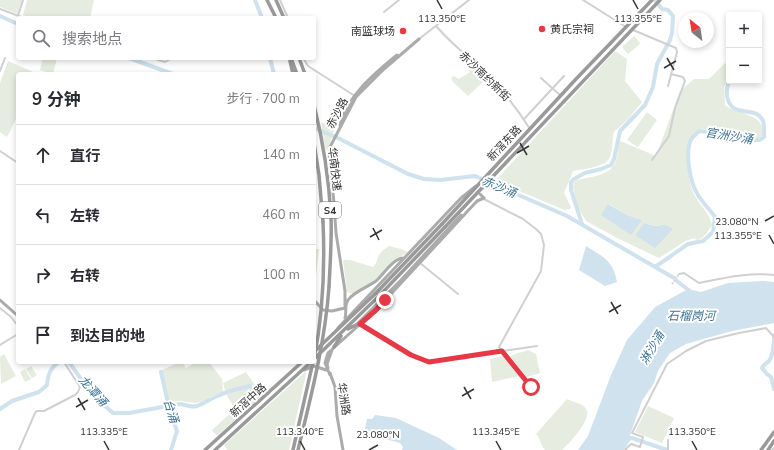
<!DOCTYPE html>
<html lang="zh">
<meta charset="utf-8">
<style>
body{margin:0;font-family:"Nunito Sans","Noto Sans SC",sans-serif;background:#f2f2f3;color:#2b2b33}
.controls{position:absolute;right:12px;top:12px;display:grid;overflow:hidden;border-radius:4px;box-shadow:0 2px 6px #0003}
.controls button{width:36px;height:36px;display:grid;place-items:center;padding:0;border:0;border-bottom:1px solid #e1e1e2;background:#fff;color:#2b2b33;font:20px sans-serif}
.compass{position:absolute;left:678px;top:12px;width:36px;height:36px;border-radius:50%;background:#fff;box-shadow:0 2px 6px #0003;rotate:330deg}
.stop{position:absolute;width:12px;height:12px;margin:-9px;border:3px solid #e63946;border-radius:50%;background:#fff}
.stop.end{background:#e63946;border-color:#fff;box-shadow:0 1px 4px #0008}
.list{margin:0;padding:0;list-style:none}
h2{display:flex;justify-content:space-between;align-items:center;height:52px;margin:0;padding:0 16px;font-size:17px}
h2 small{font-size:13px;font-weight:400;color:#7c7c81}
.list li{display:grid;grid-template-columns:26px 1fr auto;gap:12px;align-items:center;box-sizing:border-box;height:60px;padding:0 16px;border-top:1px solid #e1e1e2}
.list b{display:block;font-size:15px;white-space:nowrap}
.list em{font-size:13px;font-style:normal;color:#7c7c81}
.icon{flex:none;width:22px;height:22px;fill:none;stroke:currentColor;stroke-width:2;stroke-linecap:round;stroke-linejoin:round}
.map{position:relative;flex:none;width:774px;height:450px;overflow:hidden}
.search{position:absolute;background:#fff;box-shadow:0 2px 6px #0003;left:16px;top:16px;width:300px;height:44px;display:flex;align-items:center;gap:10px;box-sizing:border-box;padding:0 14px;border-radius:4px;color:#7c7c81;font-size:15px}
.panel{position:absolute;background:#fff;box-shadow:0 2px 6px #0003;left:16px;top:72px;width:300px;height:292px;border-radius:4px}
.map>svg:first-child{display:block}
.green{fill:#e6ecdf;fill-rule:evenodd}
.water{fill:#cfe2ee}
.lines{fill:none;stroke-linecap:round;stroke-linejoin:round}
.river{stroke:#cfe2ee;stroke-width:4}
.minor-tunnel{stroke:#d6d6d6;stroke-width:2;stroke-dasharray:2 1;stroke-linecap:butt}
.minor{stroke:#d0d0d0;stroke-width:2}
.major{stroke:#ababab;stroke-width:3}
.highway{stroke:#9a9a9a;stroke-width:3.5}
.highway-bridge{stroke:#9a9a9a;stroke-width:3.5}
.route{stroke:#e63946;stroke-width:5}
.ticks{fill:none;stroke:#333;stroke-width:1.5}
.poi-dot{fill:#e63946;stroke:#fff;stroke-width:1.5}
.labels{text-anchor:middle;stroke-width:4;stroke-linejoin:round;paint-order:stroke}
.shield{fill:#fff;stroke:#707070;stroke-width:1}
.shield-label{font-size:10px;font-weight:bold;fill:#333}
.poi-label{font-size:11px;fill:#333;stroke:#fff;text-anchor:start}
.street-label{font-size:11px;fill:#333;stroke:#fff}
.water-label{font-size:12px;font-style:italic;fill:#3f7597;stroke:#fff}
.ticks-label{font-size:10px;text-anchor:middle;fill:#333;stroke:#fff;stroke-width:4;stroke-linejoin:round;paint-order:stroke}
</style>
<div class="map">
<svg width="774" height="450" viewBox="0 0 774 450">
<rect width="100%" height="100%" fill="#fff"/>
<path class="green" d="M0,0h22l-4,14 -18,-7z
M27,0h67l-4,18h-58l-9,-3z
M634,36l6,7 -1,2 -11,9 -6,-7z
M615,51l12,8 -2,22 17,21 -13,16 -15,14c-2,7 -1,17 -4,25 -3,10 -27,12 -37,14l-9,22 7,14 -1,2 -5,1 -70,-29z
M43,58h14l-4,16 -13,-4z
M8,61l30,13h-20v41l-11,22 -7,-5v-49z
M725,63l4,4v11l-5,9 1,18c13,11 45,8 36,33l-3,1c-19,-5 -38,-9 -59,-10 -3,3 -7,5 -8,9 -6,13 -4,45 4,58 5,10 15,17 17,29 -4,6 -7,13 -15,15l-4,-2 -9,4 -25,16 -42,-20 -31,-17 -9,-15 -4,-19 1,-5 3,-2c15,-4 36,-3 40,-23 2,-6 0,-11 3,-16l36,15 24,-65 14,-12h15zM609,204l18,11 15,5 -41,-5zM644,223l10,3 7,-1 -26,10z
M472,67l13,13 -17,16 -15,-14 -2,-4 3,-2 5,3 11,-7 -1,-2z
M647,112l10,8 -19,27 -11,-7z
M321,122l14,6 -8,23 -2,-3z
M389,246l12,3 7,3 -15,10 -12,13 -12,10 -16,9 -6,-2 -4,-32h7l23,7c5,-6 3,-6 6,-12 2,-4 7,-7 10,-9z
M314,249h5l-5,45z
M528,350l8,4 4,19 -14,4 -16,-21z
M4,354l12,22 -15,8 -1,-27z
M503,356l16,20 -27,6 -2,-23z
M180,362h2l4,6 11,-6h12l13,17 1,13 -13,5 -3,3 -11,3 -17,-2 -10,1 -7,-32z
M31,366l6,9 -5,3 -6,-9z
M25,369l6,10 -6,3 -5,-10z
M246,372l16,23 -45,41 -5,-6 23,-21 -9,-15 -3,-11z
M305,372h1v2l-17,76h-62l-3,-5z
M567,399c6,4 15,3 19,10 7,9 -17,35 -24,41h-17c-5,-5 -4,-11 -9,-16z
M648,406l26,12 -12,25 -27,-11z"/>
<path class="water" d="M608,204l19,11 15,5 -11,15 -30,-20z
M644,223l10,3 12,-1 7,4 -18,19 -20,-13z
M586,246c17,11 27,14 31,36l-12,4 -26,-16z
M763,281l11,1v41l-42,8 -46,13 -16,9 -12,18 -4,12 -12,18 -12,34 2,3 -8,12h-46l10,-14 23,-61 16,-35 28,-33 33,-18 13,3 27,-9z
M375,415l21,3 43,20 18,12h-55l1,-3 -3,-4 -18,-5 -17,-9 2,-10h5z"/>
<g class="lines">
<path class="river" d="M255,0l7,18
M0,16l18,8
M129,58l44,16
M270,58l4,16
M314,128l24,10 70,36 16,5 16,1 35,-4 92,40 107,62
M582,224l-11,-34v-8l3,-3 11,-6 16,-4 10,-4 3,-6 6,-28 25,-26 8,-18 4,-23 13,-24 2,-7 1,-17 -5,-6 -6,-1 -7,-9
M655,267l33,-23 15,-3 10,-9 2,-15c-5,-7 -12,-14 -17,-22 -8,-12 -14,-44 -6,-57 2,-2 5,-5 7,-7l29,3 24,6h8l4,-3c0,-5 1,-11 -1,-16 -7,-17 -32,-1 -36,-25 -1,-6 0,-9 2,-15
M677,281l14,11
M774,335c0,7 0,19 -5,26 -3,3 -5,3 -7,7l5,6 4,3 3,12
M69,362l14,20 11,9 11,15 8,7h16l50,-9c6,0 11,4 18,2 8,-3 15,-8 23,-11 9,-5 20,-6 30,-9
M161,372l9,40 7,19 -6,19
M0,409l12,-8 27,-9 8,-7c1,-10 3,-17 12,-23
M632,438l35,12"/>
<path class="minor-tunnel" d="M672,284l7,-10"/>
<path class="minor" d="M280,0l8,18
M583,0l43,27
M0,9l24,9
M384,12l15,-12
M18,16l5,-16
M436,26c13,15 28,27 42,41 21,18 37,38 52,62
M633,30l43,18 1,4 -9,34
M419,39l50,-39
M152,58l13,4 7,-4
M303,58l5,8 47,30
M0,71l5,-13
M541,78l20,18
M524,119l40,-43
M0,151l18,12
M652,160l17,-24 6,-28 10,-27 -2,-4 -12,-3
M484,199l39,20 13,10 5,5 3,11 -3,26 -42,76 32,40
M420,263l38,31
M679,274l5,-1 15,10c25,-5 49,-11 75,-8
M0,308l11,9 7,9
M360,324l51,31 18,7 108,-16
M0,345l18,-11
M19,450l16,-37 2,-2h7l31,-16 3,-3 2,-5 -16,-25
M625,450l6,-6 9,3 3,-10 -11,-4 35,-69 19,-13 20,-10 33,-8 27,-5 8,9
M668,450v-10
M772,450l2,-2"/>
<path class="major" d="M340,125c7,-29 35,-52 57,-70
M0,300l18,16
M314,300l9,10 9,1 13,-3
M345,308v-17l-9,-58 -2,-30 -5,-50 1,-6 26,-50 28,-28 35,-30
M345,318c2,-6 -1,-12 3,-18 5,-8 20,-13 28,-19 8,-7 17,-23 28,-23
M356,325l45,-45 60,-65
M338,328l123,-130 15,-12
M328,368l-1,-4 5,-14
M304,370l10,-4 12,4
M330,373l5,14 2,29 6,34
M330,375l-5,-12 3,-10 50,-45 99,-107 7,-3 -4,-4"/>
<path class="highway" d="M267,0l9,18
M276,0l8,18
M291,58l6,16
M299,58l6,16
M290,61l3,13
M314,105c9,36 15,74 17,112 1,23 -1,47 -2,70
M314,143l5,32 4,47
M442,224l134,-145 76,-79
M445,227l215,-227
M348,329l8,-4
M334,347l7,-11
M316,350l60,-57
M314,359l65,-63
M205,450l97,-88
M215,450l96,-88
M761,450l13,-18
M768,450l6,-9"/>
<path class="highway-bridge" d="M376,293l66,-69
M379,296l66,-69
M314,359c9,-45 11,-92 9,-137
M293,450l20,-88
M298,450c13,-54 27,-107 31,-163"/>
</g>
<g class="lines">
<path class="route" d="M385,300l-9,10 -16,14 51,31 18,7 73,-11 29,36"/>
</g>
<path class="ticks" d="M437,0l5,9M633,0l5,9M667,58l7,12M664,68l12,-7M520,143l7,12M517,153l12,-7M765,221l9,-5M373,228l6,12M769,235l5,9M370,237l12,-7M611,302l7,12M609,312l12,-7M464,387l7,12M462,396l12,-7M78,398l7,12M76,407l12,-7M104,441l5,9M300,441l5,9M496,441l5,9M692,441l5,9M369,450l9,-5"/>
<g class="poi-dot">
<circle cx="542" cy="29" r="4"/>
<circle cx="403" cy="31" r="4"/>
</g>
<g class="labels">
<rect class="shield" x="319" y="202" width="22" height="16" rx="3"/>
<g class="shield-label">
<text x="330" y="214">S4</text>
</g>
<g class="poi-label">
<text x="550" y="33">黄氏宗祠</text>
<text x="395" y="35" text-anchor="end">南篮球场</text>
</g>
<g class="street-label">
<text transform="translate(485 76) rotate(44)" y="4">赤沙南约新街</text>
<text transform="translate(337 113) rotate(-62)" y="4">赤沙路</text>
<text transform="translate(504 143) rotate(-47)" y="4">新滘东路</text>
<text transform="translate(335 169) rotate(83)" y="4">华南快速</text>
<text transform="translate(344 399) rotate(81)" y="4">华洲路</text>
<text transform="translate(248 400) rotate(-42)" y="4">新滘中路</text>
</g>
<g class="water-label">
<text transform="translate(729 136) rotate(9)" y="4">官洲沙涌</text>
<text transform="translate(499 187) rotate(23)" y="4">赤沙涌</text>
<text x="691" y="320">石榴岗河</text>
<text transform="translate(652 348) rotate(-59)" y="4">淋沙涌</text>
<text transform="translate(93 391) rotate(48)" y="4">龙潭涌</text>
<text transform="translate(171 411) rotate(73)" y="4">台涌</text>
</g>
</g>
<g class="ticks-label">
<text x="442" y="22">113.350°E</text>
<text x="638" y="22">113.355°E</text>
<text x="737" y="225">23.080°N</text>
<text x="738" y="239">113.355°E</text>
<text x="104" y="435">113.335°E</text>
<text x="300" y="435">113.340°E</text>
<text x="496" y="435">113.345°E</text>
<text x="692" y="435">113.350°E</text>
<text x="378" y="438">23.080°N</text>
</g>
</svg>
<div class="controls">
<button>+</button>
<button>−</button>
</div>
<svg class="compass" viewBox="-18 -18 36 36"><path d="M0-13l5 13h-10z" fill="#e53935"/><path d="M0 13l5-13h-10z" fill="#7c7c81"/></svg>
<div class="stop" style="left:531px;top:387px"></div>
<div class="stop end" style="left:385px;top:300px"></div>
<div class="search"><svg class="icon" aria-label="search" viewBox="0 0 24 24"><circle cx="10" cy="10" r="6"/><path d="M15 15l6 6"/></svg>搜索地点</div>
<section class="panel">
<h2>9 分钟<small>步行 · 700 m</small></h2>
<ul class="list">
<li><svg class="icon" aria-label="ahead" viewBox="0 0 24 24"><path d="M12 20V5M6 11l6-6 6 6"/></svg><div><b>直行</b></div><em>140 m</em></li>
<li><svg class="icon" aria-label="left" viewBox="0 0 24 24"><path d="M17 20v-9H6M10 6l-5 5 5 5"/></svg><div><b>左转</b></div><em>460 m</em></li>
<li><svg class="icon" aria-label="right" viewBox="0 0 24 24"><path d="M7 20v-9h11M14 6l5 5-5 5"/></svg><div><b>右转</b></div><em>100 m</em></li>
<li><svg class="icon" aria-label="arrive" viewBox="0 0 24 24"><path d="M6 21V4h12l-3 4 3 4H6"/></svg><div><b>到达目的地</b></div></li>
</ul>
</section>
</div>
